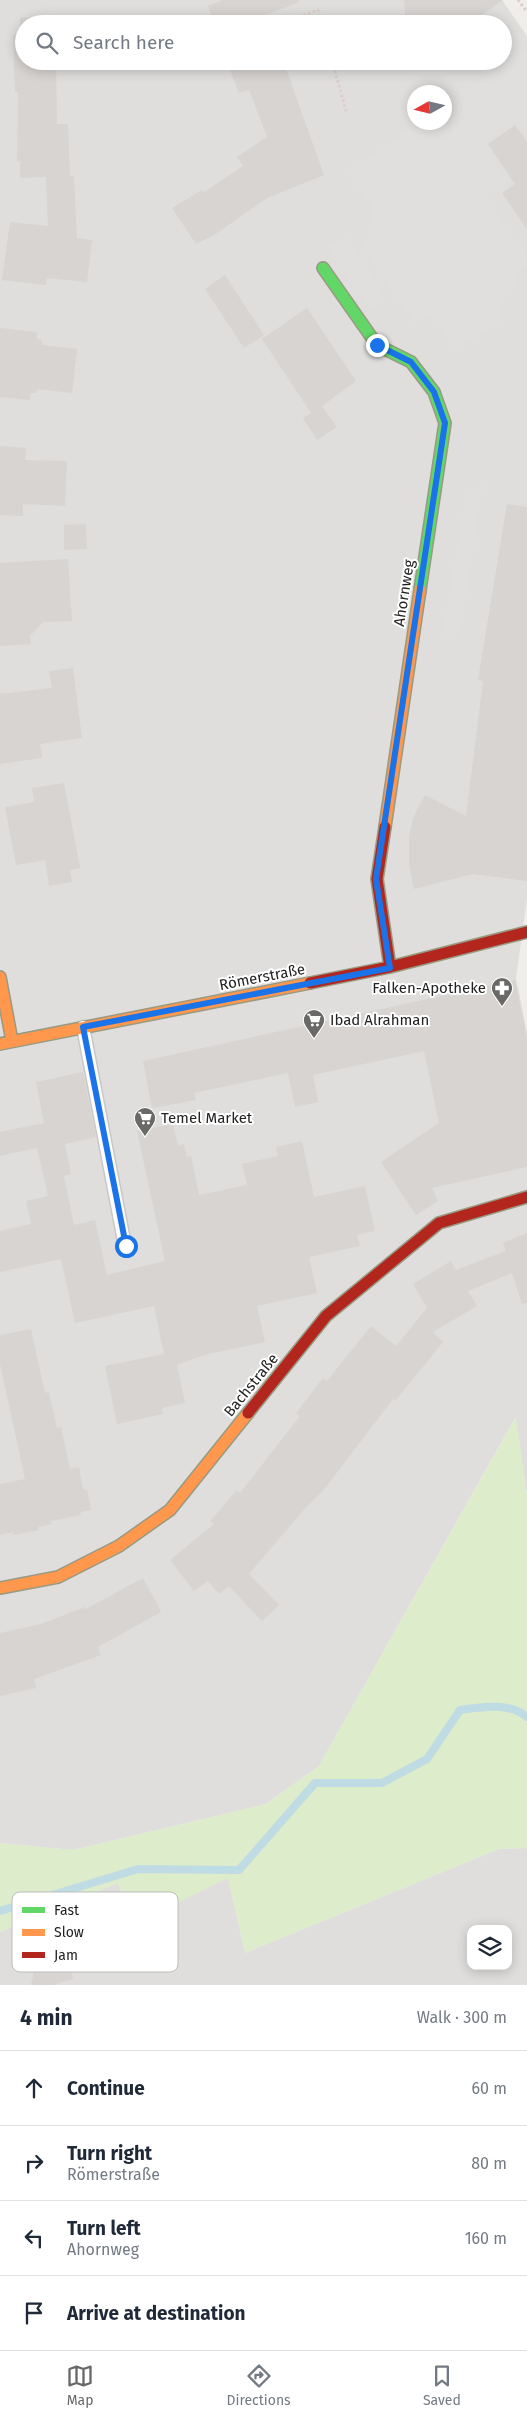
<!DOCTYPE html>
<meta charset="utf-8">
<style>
body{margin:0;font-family:"Fira Sans",sans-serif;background:#f6f6f7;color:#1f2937}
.controls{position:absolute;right:15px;bottom:15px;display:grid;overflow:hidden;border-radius:10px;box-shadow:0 2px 12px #0003}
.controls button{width:45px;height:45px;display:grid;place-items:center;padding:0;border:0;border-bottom:1px solid #e0e1e3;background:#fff;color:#1f2937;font:25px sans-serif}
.compass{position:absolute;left:407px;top:85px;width:45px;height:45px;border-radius:50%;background:#fff;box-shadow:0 2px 12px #0003;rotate:262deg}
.stop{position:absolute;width:15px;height:15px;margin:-11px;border:4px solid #1a73e8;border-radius:50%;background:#fff}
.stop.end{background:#1a73e8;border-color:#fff;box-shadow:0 1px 5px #0008}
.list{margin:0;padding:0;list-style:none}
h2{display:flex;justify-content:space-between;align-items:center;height:65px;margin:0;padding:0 20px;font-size:21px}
h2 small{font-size:16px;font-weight:400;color:#747a83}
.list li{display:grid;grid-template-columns:32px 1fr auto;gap:15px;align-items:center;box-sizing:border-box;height:75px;padding:0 20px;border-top:1px solid #e0e1e3}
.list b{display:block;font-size:19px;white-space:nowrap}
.list p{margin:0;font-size:16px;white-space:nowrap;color:#747a83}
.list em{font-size:16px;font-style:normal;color:#747a83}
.icon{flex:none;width:28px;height:28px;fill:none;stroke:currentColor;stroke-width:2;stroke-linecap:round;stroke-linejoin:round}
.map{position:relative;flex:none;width:527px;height:1985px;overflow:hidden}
.search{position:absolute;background:#fff;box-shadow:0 2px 12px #0003;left:15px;right:15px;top:15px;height:55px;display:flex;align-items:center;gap:12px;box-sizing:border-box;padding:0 18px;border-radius:28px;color:#747a83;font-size:19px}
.sheet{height:365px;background:#fff}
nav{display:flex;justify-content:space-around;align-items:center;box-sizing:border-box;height:70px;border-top:1px solid #e0e1e3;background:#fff;font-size:14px;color:#747a83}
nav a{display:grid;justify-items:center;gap:2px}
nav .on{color:#6a6968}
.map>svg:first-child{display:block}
.residential{fill:#dfdedc;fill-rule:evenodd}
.grass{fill:#ddeccb}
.parking{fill:#e0dfde}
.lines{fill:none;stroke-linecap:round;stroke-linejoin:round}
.stream{stroke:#bfdbe3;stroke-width:8}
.building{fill:#d7d4d2}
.lane-casing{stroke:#c9c8c7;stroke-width:15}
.fast-casing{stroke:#999a82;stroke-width:14}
.slow-casing{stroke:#999a82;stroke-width:14}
.jam-casing{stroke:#999a82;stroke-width:14}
.path{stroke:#dccecd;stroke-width:3;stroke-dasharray:2.5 2.5;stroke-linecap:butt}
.lane{stroke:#fdfcfc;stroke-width:12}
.fast{stroke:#63d668;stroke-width:11}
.slow{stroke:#ff974d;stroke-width:11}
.jam{stroke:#b3261e;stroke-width:11}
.route{stroke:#1a73e8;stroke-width:6}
.labels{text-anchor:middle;stroke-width:4;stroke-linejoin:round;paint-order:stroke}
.street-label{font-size:15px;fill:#222;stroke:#fff}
.poi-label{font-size:15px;fill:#222;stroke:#fff;text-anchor:start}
.key{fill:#fff;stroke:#bdbdbd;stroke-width:1}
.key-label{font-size:14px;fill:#222}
</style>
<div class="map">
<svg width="527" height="1985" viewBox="0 0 527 1985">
<rect width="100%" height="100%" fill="#f0eeeb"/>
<path class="residential" d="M0,0h502l25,36v863l-11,79 11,54v463l-12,-77 -196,348 -53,38 -193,46 -73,-7zM24,24h479v37h-479zM414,92h30v30h-30z
M527,1848v137h-527v-53l118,-49 15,42 95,-48 17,76 254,-104zM471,1929h37v37h-37z"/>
<path class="grass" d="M516,1417l11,78v353l-28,1 -254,104 -17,-75 -95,47 -15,-42 -118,49v-89l73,7 193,-46 53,-38z"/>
<path class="parking" d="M527,49v82l-3,2 -12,-15 -29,25 24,38 -23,15 43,62v8l-14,10 6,8 -18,18 -1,20 -44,26 -25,-35 -16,10 -50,-73 8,-43 -25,-35 72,-49 24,-1 1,-17z
M347,236l38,62 -15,11 -41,-62z
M483,483l-22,144 -12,10 -5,-6 21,-134z"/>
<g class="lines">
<path class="stream" d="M0,1911l138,-42 101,1 76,-87h67l45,-24 33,-49c21,-3 49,-8 67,7"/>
</g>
<path class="building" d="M223,0h75l1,2 -58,22h-26l-7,-18z
M404,0h99l-34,24h-63z
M45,16l1,8h-22v37h32l1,63h11l2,52h4l3,62 15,2 -5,42 -40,-4 -1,7 -44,-5 8,-58 38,4 -2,-49 -26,1v-17l-3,1 1,-70h-3l-2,-57 7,-1v-16z
M242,61h39l2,5h2l39,109 -57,23 -53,37 -18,9 -24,-36 30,-18 2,2 39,-26 -6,-9 30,-20 -18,-47 -10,3 -10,-26z
M515,125l12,17v87l-25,-36 13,-9 -27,-40z
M225,275l39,60 -20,13 -39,-59z
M307,308l49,73 -34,25 15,21 -20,13 -14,-22 8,-5 -49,-74z
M0,328l37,4v7l5,1v5l35,4 -5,44 -35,-4 -1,4h-5l-1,7 -30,-3z
M0,446l26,2 -1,12 42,1 -2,45 -42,-2v12l-23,-1z
M507,504l20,3v374l-54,-7 -59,15 -5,-24v-29l5,-20 11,-21 41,21 17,-135 -5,-1z
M86,524l1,25 -23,1v-25z
M68,559l4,62 -29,1 -13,14 1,8 -31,2v-83z
M73,668l9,70 -42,6 2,14 -42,6v-70l52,-6 -3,-17z
M64,783l16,85 -10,2 2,12 -23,4 -4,-26 -29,5 -11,-58 29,-5 -2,-14z
M515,980l12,58v129l-95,21 6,13 -22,14 -35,-53 58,-39 -15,-72 -111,24 5,27 -23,5 -7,-34 -94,20 2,7 -44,8 -9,-47z
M83,1072l13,65 -31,7 6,30 -7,2 10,49 21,-5 12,55 58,-14 -28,-130 36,-7 5,22 6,-2 3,13 4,-1 8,39 48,-10 -5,-21 36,-8 -2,-9 26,-6 12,56 51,-11 10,45 -18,4 3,11 -51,11 8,36 -60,13 8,36 -61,13 -27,10 8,38 -23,5 1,6 -46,10 -12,-58 59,-12 -10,-48 -79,17 -14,-64 -61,13v-41l31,-7 -5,-23 22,-5 -11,-48 -37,8v-24l44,-9 -8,-41z
M527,1233v70l-5,1 -10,-31 -44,18 9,15 -44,26 10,10 -48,59 -2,-2 -70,92 -16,15 -58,68 30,31 -17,16 -33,-35 -10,8 -11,-13 -14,10 -24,-31 44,-36 -4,-3 27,-31 3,3 60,-77 -4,-3 27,-35 4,3 44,-55 25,20 31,-38 -14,-24 38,-23 5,9 50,-19 -3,-8z
M31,1329l14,64 4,-1 8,36 4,-1 9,42 9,-2 4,23 4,-1 4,21 -11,2 1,3 -30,6 1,3 -14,3 1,3 -26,5v-3l-13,3v-51l25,-5 -25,-115v-29z
M143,1578l18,34 -63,35 3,8 -67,24 2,9 -36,8v-63l41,-9 44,-17 1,2z
M50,1898l13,60 4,-1 6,22 -20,6h-22z"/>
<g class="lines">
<g class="lane-casing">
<path id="lane" d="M83,1027l42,219"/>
</g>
<g class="fast-casing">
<path id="fast" d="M323,268l54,77 34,17 23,30 11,31 -25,167"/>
</g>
<g class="slow-casing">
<path id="slow" d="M385,827l35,-237
M0,977l12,64
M0,1044l310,-61
M0,1588l58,-11 61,-31 51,-36 78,-97"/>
</g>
<g class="jam-casing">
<path id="jam" d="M385,827l-8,52 13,88
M310,983l80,-16 137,-35
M248,1413l78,-97 113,-93 88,-26"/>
</g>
<path class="path" d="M518,0l9,12
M280,24l38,-14 4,14
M332,61l15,53"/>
<use href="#lane" class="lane"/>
<use href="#fast" class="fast"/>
<use href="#slow" class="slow"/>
<use href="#jam" class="jam"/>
</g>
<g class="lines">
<path class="route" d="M126,1246l-43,-219 307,-59 -14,-89 69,-456 -11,-31 -23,-30 -34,-17"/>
</g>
<defs>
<g id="pharmacy-pin" transform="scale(1.125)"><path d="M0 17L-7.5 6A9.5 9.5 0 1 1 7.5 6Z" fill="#6a6968" stroke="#fff"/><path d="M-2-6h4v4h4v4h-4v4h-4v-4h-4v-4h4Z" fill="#fff"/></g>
<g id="supermarket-pin" transform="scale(1.125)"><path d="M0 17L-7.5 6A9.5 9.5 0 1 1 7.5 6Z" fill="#6a6968" stroke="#fff"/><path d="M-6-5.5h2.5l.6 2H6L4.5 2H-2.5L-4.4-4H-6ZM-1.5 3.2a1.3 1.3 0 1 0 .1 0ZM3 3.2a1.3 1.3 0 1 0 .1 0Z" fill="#fff"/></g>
</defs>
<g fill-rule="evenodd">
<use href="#pharmacy-pin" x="502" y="988"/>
<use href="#supermarket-pin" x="314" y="1020"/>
<use href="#supermarket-pin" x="145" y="1118"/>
</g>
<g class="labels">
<g class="street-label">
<text transform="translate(404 593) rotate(-81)" y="5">Ahornweg</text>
<text transform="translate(262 977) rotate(-11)" y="5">Römerstraße</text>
<text transform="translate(251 1385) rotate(-51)" y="5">Bachstraße</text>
</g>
<g class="poi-label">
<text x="486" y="993" text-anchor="end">Falken-Apotheke</text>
<text x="330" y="1025">Ibad Alrahman</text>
<text x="161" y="1123">Temel Market</text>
</g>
</g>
<rect x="12" y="1892" width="166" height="80" rx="8" class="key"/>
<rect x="22" y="1907" width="23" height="6" fill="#63d668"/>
<rect x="22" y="1929" width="23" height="7" fill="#ff974d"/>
<rect x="22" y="1952" width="23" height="6" fill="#b3261e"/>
<g class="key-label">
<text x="54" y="1915">Fast</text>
<text x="54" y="1937">Slow</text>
<text x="54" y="1960">Jam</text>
</g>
</svg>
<div class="controls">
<button><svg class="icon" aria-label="layers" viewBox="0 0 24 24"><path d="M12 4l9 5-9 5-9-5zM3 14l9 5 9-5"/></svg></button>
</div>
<svg class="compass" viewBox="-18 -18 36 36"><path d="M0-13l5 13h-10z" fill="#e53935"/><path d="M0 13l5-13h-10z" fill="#747a83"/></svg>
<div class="stop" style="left:126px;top:1246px"></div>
<div class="stop end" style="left:377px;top:345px"></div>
<div class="search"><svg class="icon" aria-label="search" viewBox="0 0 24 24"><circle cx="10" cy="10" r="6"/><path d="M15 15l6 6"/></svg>Search here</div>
</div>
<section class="sheet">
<h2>4 min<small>Walk · 300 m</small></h2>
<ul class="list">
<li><svg class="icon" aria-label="ahead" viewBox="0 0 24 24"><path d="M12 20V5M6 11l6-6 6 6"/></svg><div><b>Continue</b></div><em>60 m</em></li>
<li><svg class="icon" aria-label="right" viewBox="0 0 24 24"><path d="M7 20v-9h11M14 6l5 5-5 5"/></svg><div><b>Turn right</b><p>Römerstraße</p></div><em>80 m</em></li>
<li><svg class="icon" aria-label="left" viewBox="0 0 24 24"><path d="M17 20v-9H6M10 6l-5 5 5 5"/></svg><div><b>Turn left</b><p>Ahornweg</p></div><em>160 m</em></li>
<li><svg class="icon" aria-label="arrive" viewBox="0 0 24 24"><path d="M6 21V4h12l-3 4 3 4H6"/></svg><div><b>Arrive at destination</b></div></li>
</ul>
</section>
<nav>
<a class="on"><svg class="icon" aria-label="map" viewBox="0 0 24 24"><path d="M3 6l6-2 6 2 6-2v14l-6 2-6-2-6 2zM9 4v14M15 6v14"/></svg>Map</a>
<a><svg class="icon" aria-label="directions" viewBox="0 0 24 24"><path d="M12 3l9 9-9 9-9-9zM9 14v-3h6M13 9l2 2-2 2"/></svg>Directions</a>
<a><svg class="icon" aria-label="saved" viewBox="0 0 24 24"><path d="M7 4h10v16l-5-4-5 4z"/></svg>Saved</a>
</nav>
